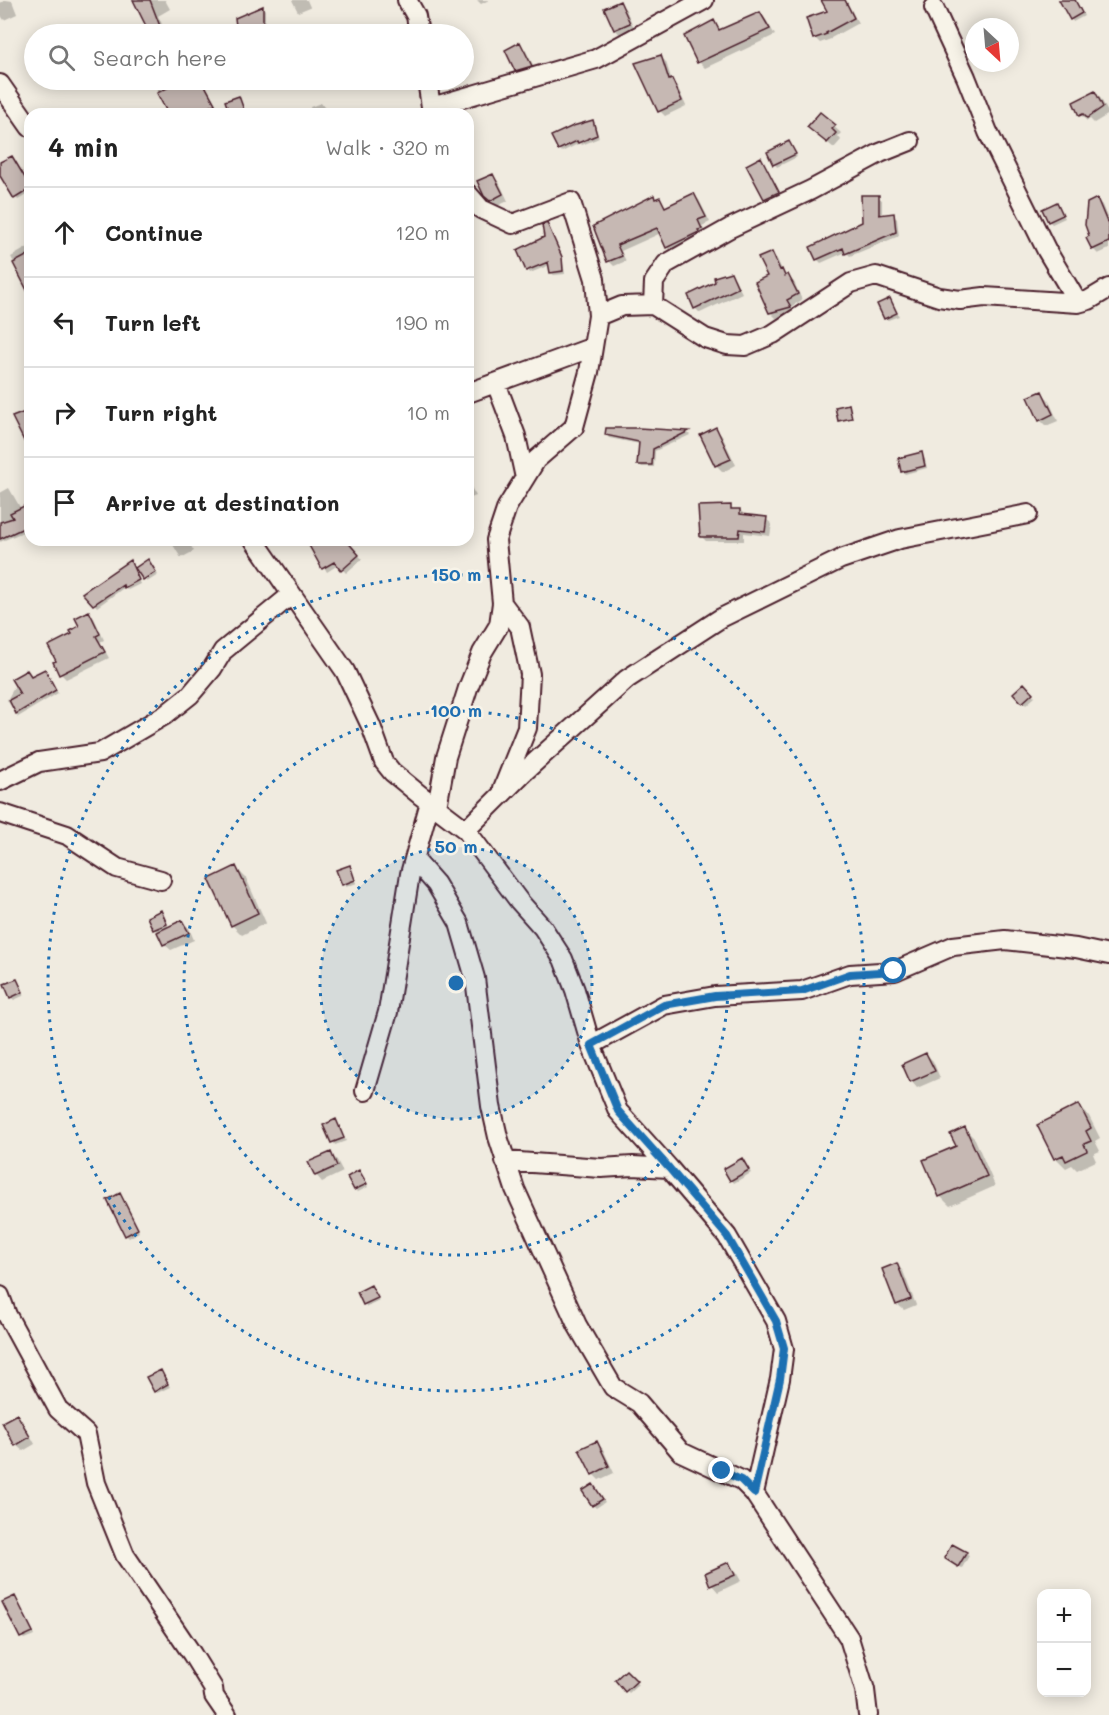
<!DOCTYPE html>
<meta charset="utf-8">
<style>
body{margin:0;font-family:Mali,sans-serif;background:#f6f6f6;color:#222}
.controls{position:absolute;right:18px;bottom:18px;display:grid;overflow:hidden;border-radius:12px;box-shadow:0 3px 15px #0003}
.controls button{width:54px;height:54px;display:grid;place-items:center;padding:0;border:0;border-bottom:2px solid #e0e0e0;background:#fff;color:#222;font:30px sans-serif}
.compass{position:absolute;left:965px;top:18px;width:54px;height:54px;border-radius:50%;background:#fff;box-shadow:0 3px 15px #0003;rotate:154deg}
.stop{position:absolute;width:18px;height:18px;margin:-14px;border:4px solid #1f6fb2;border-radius:50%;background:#fff}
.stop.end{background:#1f6fb2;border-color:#fff;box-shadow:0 2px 6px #0008}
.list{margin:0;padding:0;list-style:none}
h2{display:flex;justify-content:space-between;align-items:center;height:78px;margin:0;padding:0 24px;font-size:26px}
h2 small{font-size:20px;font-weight:400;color:#767676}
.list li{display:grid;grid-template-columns:39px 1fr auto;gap:18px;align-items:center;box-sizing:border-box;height:90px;padding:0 24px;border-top:2px solid #e0e0e0}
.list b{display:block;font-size:22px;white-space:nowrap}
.list em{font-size:20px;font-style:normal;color:#767676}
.icon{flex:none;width:33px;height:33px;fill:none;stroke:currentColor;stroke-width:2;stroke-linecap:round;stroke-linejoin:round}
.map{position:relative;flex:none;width:1109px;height:1715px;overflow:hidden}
.search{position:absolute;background:#fff;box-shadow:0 3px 15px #0003;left:24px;top:24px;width:450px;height:66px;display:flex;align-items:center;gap:15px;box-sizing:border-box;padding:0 21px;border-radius:33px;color:#767676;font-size:22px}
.panel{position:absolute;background:#fff;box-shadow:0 3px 15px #0003;left:24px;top:108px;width:450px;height:438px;border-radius:18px}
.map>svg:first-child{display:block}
.shadow{fill:#0003}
.building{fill:#c6b8b3;stroke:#4a1f2b;stroke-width:1.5}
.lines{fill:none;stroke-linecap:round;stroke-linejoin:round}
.minor-casing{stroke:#4a1f2b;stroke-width:22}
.minor{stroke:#f7f3e8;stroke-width:18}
.route{stroke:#1f6fb2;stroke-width:8}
.ring{fill:none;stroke:#1f6fb2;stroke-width:3;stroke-dasharray:3 6}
.centre{fill:#1f6fb2;stroke:#f7f3e8;stroke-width:3}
.ring-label{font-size:18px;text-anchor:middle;font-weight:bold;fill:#1f6fb2;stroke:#f7f3e8;stroke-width:5;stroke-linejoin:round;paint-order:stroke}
</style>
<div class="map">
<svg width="1109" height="1715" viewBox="0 0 1109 1715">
<rect width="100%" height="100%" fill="#f0ebe0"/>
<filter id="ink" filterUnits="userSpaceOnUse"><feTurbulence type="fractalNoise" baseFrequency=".0167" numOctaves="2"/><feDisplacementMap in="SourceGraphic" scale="12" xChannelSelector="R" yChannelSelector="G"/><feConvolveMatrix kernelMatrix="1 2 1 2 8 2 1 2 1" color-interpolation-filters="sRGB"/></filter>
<g filter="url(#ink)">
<path class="shadow" d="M6,0l6,1 5,13 -13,6 -4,-6v-11z
M134,0h31l5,9 -12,7 4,8 -4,1 5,9h-16l-2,-4 6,-3z
M292,0h15l3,7 -12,5z
M477,0h12l-8,4z
M832,0h14l12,23 -27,15v1l-11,4 -5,-5 14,-26z
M1061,0h17l-2,1 8,15 -11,6z
M620,3l6,7 9,20 -14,6 -6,-7z
M263,8l2,2v24h-26z
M760,14l6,6 9,15 -70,33 -6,-6 15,-40 7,8z
M996,22l4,5h-16z
M232,29l3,5h-15v-2z
M520,44l6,7 11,22 -14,4 -6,-7z
M661,57l5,5 6,19 5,5 9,20 -21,10 -5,-5z
M153,80h15l3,6 14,-6h18l16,29 -10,5h-39z
M1095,93l6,6 8,15 -15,9 -4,-4 -3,2 -6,-6z
M238,98l7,15 -13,1 -5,-12z
M321,103l8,11h-17l-2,-7z
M820,114l21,19 -3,3 3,4 -7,8 -18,-15z
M593,122l2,3 4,13 -17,7 -2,-2 -18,9 -3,-3z
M789,143l8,14 -20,10 -2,-3z
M761,159l19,36 -12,6 -20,-36z
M0,164l30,23v6l-12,7 -18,-27z
M492,176l7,6 9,19 -11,5 -11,-11z
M694,195l5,5 11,22 -8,4 4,8 -34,18 -5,-5 -6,-14 -40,18 5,10 -12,5 -5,-5 -14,-34 58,-30 3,3 4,-1 7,9z
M878,197l4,3v16l11,-1 4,4 2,17 -49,20 -4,-4 -25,11 -4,-4 46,-36z
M1097,200l5,5 7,17v27l-11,5 -5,-5z
M1057,204l8,14 -13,6 -3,-3z
M547,225l15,30 3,19 -11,1 -3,-2 -1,-8 -20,8 -2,-3 18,-33z
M30,246v35l-8,-3 -11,-21z
M771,253l6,6 6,13 11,10 8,18 -10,6 3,7 -19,5 -6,-6 -1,-35z
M730,274l5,5 7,14 -42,20 -5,-5z
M890,300l9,16 -11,4 -3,-2z
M1042,393l6,6 10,22 -12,5 -6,-6z
M607,429l81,4 2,2 -35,16 -1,16h-12l-3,-3 1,-20 -31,-6 -2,-3z
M716,429l6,7 14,29 -13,7 -7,-7z
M921,454l3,3 3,11 -22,6 -3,-3z
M468,482l8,14 -8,3z
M9,488l12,21h9v20l-30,13v-49z
M730,507l4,3h6l6,6 20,3 6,5 -2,12 -26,-3v8h-38l-5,-5z
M170,540h17l7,11 -13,7z
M308,540h37l17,19 -16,14 -8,-8 -11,7z
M151,564l7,11 -11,7 -3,-3z
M132,565l8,19 -12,6 -3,-3 -28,20 -13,-14z
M89,613l5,5 10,22 -4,2 9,16 -43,21 -5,-5 13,-40 7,-7z
M25,668l6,9 14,-6 13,22 -40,24 -11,-17z
M1024,685l11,12 -9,8 -11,-12z
M349,867l8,16 -11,4 -8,-16z
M236,868l10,10 20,45 -24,12 -10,-10z
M161,912l8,16 13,-6 7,6 5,12 -23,10 -7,-6 -6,-13 -4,-2z
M17,980l8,15 -11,5 -3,-3z
M926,1054l7,7 7,17 -23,10 -6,-7z
M1079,1106l10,10 11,22 -5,3 5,10 -7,3 3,7 -19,9 -5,-5 -6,3 -10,-10z
M336,1121l10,20 -11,4 -10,-20z
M965,1129l10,10 20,47 -45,20 -10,-10z
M330,1154l7,6 6,12 -21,10 -6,-7z
M744,1162l7,11 -17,10 -9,-13z
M359,1172l9,15 -10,5 -3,-3z
M122,1198l17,34 -10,6 -3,-3z
M897,1265l6,6 13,34 -12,5 -7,-6z
M373,1289l6,12 -12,6 -2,-3z
M161,1371l9,16 -13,6 -2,-2z
M17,1416l6,6 12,22 -12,7 -7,-6z
M596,1443l7,6 11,24 -15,7 -6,-6z
M596,1489l9,13 -9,6 -3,-3z
M966,1554l3,2 -7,12 -13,-7z
M729,1564l6,6 6,11 -23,11 -6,-7 -5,-11z
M17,1601l17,34 -10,4 -2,-2z
M626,1672l12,13 -9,8 -12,-13z"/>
<path class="building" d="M133,0h17l13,34h-13z
M821,0h24l9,18 -28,15 1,1 -14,5 -7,-21 21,-7z
M1059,0h16l7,13 -12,7z
M620,1l10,22 -16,7 -10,-22z
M263,6v28h-26l-2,-16z
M760,12l10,17 -73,34 -13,-27 30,-16 5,10z
M520,42l12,24 -17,5 -10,-21z
M661,55l8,25 3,-1 10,22 -24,11 -23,-49z
M183,80h19l13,24 -21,10h-26l-11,-21z
M1095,91l8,16 -16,11 -4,-4 -4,2 -6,-14z
M239,96l5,14 -14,4 -5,-13z
M820,112l16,13 -4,4 4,4 -9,10 -20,-16z
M593,120l4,15 -19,8 -1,-2 -19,9 -7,-14 22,-10z
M789,141l7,13 -23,11 -6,-13z
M12,156l18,30v3l-16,10 -14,-23v-14z
M761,157l18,35 -15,7 -18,-34z
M493,174l10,20 -13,7 -6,-5 -7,-15z
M694,193l12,24 -8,3 4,9 -4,1 1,2 -33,16 -9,-20 -40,17 5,11 -15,6 -14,-36 61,-31 1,4 5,-2 5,10z
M861,195h18v20l15,-2 2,19 -51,22 -2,-6 -27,12 -6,-13 52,-25z
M1097,198l12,29v15l-17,8 -6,-12 3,-2 -4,-11 2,-22z
M1057,202l6,13 -15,7 -6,-13z
M547,223l15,34 1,14 -13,2 -2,-11 -22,9 -9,-21 27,-13 -2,-12z
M772,252l8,18 2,-1 3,7 3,-2 10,20 -11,6 4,7 -22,6 -14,-31 12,-6 -9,-18z
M30,254v42l-17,-33z
M731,272l7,16 -44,21 -6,-14 27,-13 -1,-5z
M890,298l7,15 -13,6 -7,-15z
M1042,391l11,23 -14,7 -11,-24z
M849,404l3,14 -14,3 -3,-14z
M30,410v43l-18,-36z
M716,427l15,32 -16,7 -15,-31z
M606,428h32l51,3 -36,18 -1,16h-15l2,-23 -34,-7z
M922,452l3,14 -24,6 -3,-14z
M30,503v22l-30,14v-17l13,-4 -3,-5z
M731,505v4h9v5l27,3 -2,15 -25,-3 -1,8h-39l-2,-31z
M306,540h40l13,15 -18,16 -7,-9 -12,7z
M148,559l8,13 -13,8 -8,-12z
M130,560l9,20 -15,8 -1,-3 -30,20 -11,-12z
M89,611l11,23 -4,2 9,16 -46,23 -6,-13 3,-1 -8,-15 24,-12 -2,-3 9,-5 -4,-8z
M45,669l11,21 -40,24 -7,-14 11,-6 -9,-15 16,-9 4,6z
M1024,683l9,10 -11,10 -9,-10z
M350,865l5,15 -13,5 -6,-15z
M236,866l22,47 -27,13 -22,-47z
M161,910l6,14 -14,6 -6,-13z
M182,920l7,13 -26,12 -6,-13z
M17,979l6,13 -13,6 -6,-14z
M926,1053l9,18 -25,11 -8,-18z
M1079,1104l12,24 -5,3 5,10 -7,3 3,7 -21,10 -3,-6 -9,4 -17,-34z
M336,1119l8,19 -13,5 -8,-18z
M965,1127l22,49 -48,21 -16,-37 33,-14 -6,-12z
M331,1152l6,14 -22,10 -7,-14z
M742,1158l7,12 -19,11 -7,-12z
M359,1170l8,14 -13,6 -7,-13z
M120,1193l18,36 -13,7 -18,-36z
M897,1263l14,36 -15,6 -14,-36z
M371,1285l7,13 -15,7 -6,-13z
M161,1370l7,14 -14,8 -8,-15z
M17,1414l13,23 -15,9 -13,-24z
M597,1441l12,25 -17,9 -13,-26z
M593,1484l10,15 -11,7 -10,-15z
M952,1544l15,8 -9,15 -14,-9z
M729,1562l6,13 -25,11 -5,-13z
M15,1596l18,36 -13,6 -18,-36z
M626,1670l11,11 -12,11 -10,-12z"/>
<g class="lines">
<g class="minor-casing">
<path id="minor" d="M407,0l9,16 3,18
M934,8l32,69 22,55 59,119 31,52
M427,80l5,34
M0,84l30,43
M432,107l164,-48 108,-59
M653,305l1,-23 12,-18 64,-36 81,-38 69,-37 30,-12
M598,316l24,-10 31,-1 52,33 22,7 18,1 28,-12 78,-51 25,-7 63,21 21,3 24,-3 94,6 11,-3 20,-12
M496,383l20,53 9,42
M468,393l125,-46
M254,540l91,131 26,55 13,36 8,10 28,23 46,35 53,71 24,27 20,31 12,31 16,55 27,66 51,57 58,68 49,85 8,28 -4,30 -26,114
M502,603l18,24 10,47 -3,54 -24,60
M0,781l39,-19 61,-9 65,-38 25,-20 22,-26 11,-18 68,-56
M437,807l9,-50 22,-69 14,-35 17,-28 3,-22 -6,-63 11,-33 29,-47 38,-33 15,-55 9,-56 -3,-37 -24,-77 -58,22 -32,-15 -13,-15
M0,813l67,22 50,33 44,12
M466,830l58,-58 103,-93 94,-61 120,-59 59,-20 128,-25
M414,859l22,25 23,39 16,55 16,128 7,31 17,52 62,136 36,62 26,16 42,49 60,28 13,13 95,145 16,52 3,25
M591,1045l73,-40 51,-9 87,-5 48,-17 45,-3 58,-25 52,-6 71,8 33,7
M365,1091l23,-79 22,-138 20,-72
M505,1161l96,7 32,-2 36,2
M0,1296l7,19 51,94 28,25 10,49 29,72 67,99 21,34 1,8 13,19"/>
</g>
<use href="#minor" class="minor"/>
</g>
</g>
<g class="lines" filter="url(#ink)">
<path class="route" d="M722,1471l19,9 13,13 26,-114 4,-31 -8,-27 -49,-85 -58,-68 -51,-57 -27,-66 73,-40 51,-9 87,-5 48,-17 44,-3"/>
</g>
<circle cx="456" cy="983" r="136" fill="#1f6fb2" fill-opacity=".12"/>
<g class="ring">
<circle cx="456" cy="983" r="136"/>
<circle cx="456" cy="983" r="272"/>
<circle cx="456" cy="983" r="408"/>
</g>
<circle cx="456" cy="983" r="9" class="centre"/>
<g class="ring-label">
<text x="456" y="581">150 m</text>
<text x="456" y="717">100 m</text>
<text x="456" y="853">50 m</text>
</g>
</svg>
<div class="controls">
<button>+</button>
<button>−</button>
</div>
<svg class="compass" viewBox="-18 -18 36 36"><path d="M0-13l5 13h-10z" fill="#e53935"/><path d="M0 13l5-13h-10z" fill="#767676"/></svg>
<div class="stop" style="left:894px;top:971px"></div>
<div class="stop end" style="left:722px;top:1471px"></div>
<div class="search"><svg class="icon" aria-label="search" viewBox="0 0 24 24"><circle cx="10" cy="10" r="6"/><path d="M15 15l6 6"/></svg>Search here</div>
<section class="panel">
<h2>4 min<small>Walk · 320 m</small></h2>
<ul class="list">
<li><svg class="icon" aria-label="ahead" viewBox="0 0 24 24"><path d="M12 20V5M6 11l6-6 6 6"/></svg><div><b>Continue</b></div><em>120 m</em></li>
<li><svg class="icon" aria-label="left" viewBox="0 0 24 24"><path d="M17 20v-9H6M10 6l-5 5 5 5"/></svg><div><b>Turn left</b></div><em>190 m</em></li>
<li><svg class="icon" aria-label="right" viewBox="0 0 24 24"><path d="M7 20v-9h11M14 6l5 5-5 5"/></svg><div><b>Turn right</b></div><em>10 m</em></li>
<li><svg class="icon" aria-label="arrive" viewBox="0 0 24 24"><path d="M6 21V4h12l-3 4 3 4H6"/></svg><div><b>Arrive at destination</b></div></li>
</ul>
</section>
</div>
